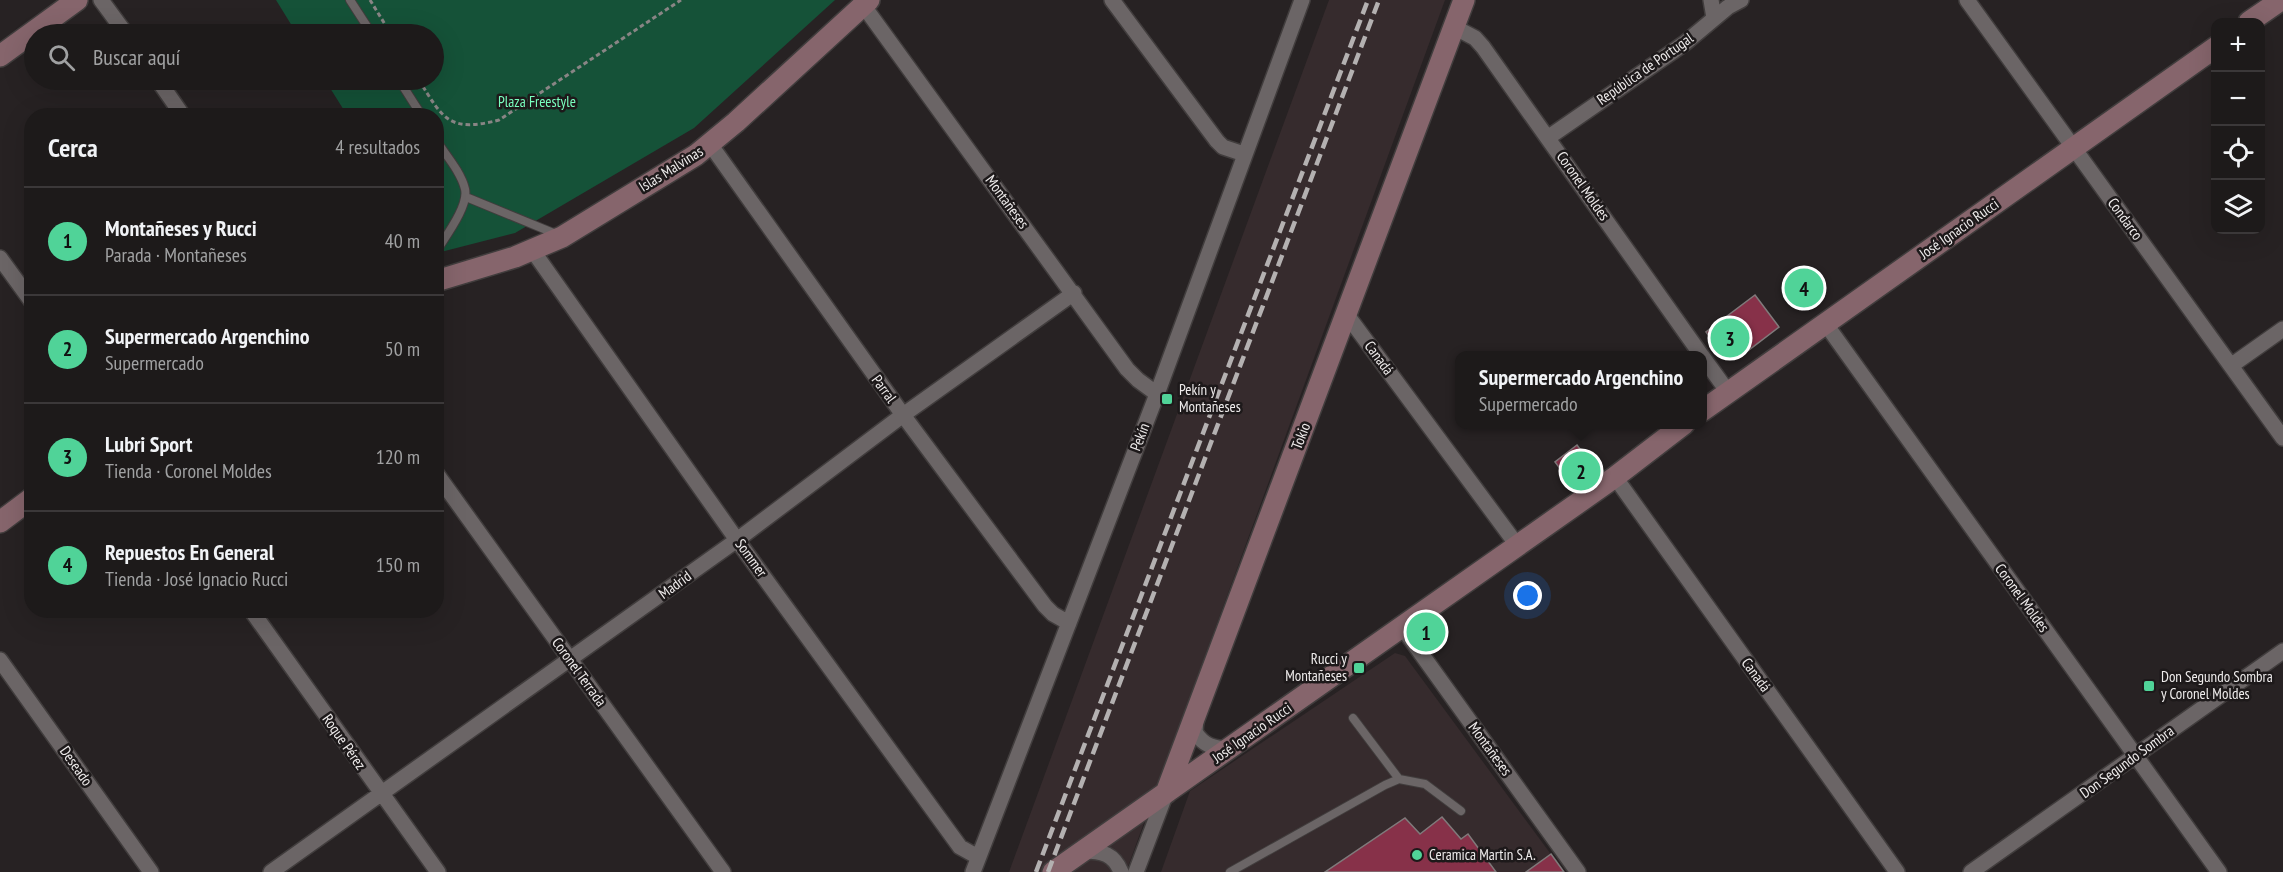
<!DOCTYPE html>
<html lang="es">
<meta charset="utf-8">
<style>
body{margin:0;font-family:"PT Sans Narrow",sans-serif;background:#252323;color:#f1f3f6}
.controls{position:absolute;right:18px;top:18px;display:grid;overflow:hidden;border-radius:12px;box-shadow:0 6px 24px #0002}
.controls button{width:54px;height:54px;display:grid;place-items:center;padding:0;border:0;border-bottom:2px solid #3b3839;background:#1d1a1a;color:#f1f3f6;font:30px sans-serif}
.you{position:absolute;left:1528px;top:596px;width:21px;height:21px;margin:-15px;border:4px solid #fff;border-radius:50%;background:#1a73e8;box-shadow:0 0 0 9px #1a73e833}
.badge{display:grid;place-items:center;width:39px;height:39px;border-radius:50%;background:#50d398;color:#111;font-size:20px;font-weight:700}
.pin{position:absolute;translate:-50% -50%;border:3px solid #fff;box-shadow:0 2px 6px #0006}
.popup{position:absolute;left:1455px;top:351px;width:252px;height:78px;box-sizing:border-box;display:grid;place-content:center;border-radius:12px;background:#1d1a1a;filter:drop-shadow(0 2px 4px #0005);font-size:20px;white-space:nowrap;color:#a0a1a2}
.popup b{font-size:22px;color:#f1f3f6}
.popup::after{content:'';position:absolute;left:50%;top:100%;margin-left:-12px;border:12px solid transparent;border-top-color:#1d1a1a}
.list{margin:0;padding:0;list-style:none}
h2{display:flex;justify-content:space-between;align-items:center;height:78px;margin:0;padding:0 24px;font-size:26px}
h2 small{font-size:20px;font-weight:400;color:#a0a1a2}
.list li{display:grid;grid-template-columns:39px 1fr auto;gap:18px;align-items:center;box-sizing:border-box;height:108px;padding:0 24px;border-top:2px solid #3b3839}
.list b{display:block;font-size:22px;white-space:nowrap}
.list p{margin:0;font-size:20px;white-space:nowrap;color:#a0a1a2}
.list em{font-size:20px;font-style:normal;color:#a0a1a2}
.icon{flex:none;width:33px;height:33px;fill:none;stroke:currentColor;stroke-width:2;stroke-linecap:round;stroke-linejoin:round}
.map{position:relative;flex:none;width:2283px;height:872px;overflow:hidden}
.search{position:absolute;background:#1d1a1a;box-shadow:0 6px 24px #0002;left:24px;top:24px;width:420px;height:66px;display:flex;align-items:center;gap:15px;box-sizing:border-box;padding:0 21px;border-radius:33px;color:#a0a1a2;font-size:22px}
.panel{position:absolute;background:#1d1a1a;box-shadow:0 6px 24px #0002;left:24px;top:108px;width:420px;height:510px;border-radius:24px}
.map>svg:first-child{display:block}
.built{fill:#362b2d}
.green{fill:#155238}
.building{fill:#873149;stroke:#807a7b;stroke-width:1.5}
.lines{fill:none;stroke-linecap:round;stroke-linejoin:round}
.lane-casing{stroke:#413d3d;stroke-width:10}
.street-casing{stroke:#413d3d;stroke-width:18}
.secondary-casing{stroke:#413d3d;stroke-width:24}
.path{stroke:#898585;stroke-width:3;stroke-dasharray:4.5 3;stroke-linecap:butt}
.lane{stroke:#6b6566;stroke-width:8}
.street{stroke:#6b6566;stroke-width:15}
.secondary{stroke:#86656c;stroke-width:21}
.rail{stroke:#b4b1b1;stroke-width:4.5;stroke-dasharray:12 6;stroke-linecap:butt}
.poi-dot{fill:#50d398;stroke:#1d191a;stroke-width:2}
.labels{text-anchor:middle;stroke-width:5;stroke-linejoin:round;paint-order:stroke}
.street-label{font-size:15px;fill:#efecec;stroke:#1d191a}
.park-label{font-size:15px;fill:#79ffbf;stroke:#1d191a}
.poi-label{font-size:15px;fill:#efecec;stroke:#1d191a;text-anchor:start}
</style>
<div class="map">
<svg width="2283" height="872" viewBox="0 0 2283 872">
<rect width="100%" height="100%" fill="#272223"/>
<path class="built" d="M1329,0h116l-319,872h-117z
M1395,653l10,3 159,216h-403l29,-81z"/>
<path class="green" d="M276,0h559l-141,128 -179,105 -78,20 -1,-137 -89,-1 -22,-35h109v-46h-137z"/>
<path class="building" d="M1806,267l19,27 -23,16 -19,-27z
M1755,295l24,32 -38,29 -7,3 -10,-2 -18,-25z
M1577,445l15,20 -22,17 -15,-20z
M1442,817l19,22 7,-5 28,38h-171l80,-54 15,16z
M1551,854l13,18h-38z"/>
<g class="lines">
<g class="lane-casing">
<path id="lane" d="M350,0l22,34
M399,80l23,36
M436,140c9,14 25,32 29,49 4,17 -20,48 -29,63
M466,197l90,37
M1353,718l46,61
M1230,872l155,-87 14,-6 26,5 36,27"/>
</g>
<g class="street-casing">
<path id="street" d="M101,0l25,34
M1112,0l105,141 6,6 21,7
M1711,0l3,18
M1967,0l316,438
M863,5l264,364 11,11 19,14
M1454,27l21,11 8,9 219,309
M158,80l25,36
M1549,137l136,-94 43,-36 13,-7
M710,144l193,271 142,191 8,8 16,9
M533,251l204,289 223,307 18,10
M0,258l32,44
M1347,315l170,230
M1825,323l394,549
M1702,356l26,36
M2232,365l51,-36
M436,473l287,399
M1615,477l282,395
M251,610l187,262
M1402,627l176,245
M0,660l151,212
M1196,719l-1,13c9,14 18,16 34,17
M1084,851c18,0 30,3 37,21
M271,872l466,-332 166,-125 171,-122
M973,872l184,-478 145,-394
M1136,872l30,-79
M1971,872l312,-221"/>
</g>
<g class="secondary-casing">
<path id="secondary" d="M2249,22l32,-22
M0,56l77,-56
M436,281l79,-24 47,-20 134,-82 40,-33 133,-122
M1702,411l514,-364
M0,522l32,-24
M1166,793l298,-793
M1053,872l562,-395 69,-53"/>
</g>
<path class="path" d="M370,0l21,34
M419,80c24,39 30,53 80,40l182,-120"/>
<use href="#lane" class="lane"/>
<use href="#street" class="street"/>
<use href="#secondary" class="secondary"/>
<path class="rail" d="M1036,872l332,-872
M1048,872l331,-872"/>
</g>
<g class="poi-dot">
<rect x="1161" y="393" width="12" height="12" rx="3"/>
<rect x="1353" y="662" width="12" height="12" rx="3"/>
<rect x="2143" y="680" width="12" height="12" rx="3"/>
<circle cx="1417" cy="855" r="6"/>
</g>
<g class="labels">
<g class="street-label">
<text transform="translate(1645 69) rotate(-35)" y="5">República de Portugal</text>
<text transform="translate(671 169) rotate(-32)" y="5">Islas Malvinas</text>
<text transform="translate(1583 186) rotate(55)" y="5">Coronel Moldes</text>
<text transform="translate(1007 202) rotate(54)" y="5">Montañeses</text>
<text transform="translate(2125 219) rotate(54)" y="5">Condarco</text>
<text transform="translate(1959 229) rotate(-35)" y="5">José Ignacio Rucci</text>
<text transform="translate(1379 358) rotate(54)" y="5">Canadá</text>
<text transform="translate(884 389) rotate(54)" y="5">Parral</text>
<text transform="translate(1301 436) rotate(-69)" y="5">Tokio</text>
<text transform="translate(1140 437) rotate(-69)" y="5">Pekín</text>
<text transform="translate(751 558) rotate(54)" y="5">Sommer</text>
<text transform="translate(675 585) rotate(-36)" y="5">Madrid</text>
<text transform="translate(2022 598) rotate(54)" y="5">Coronel Moldes</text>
<text transform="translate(579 672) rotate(54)" y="5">Coronel Terrada</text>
<text transform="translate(1756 675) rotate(54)" y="5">Canadá</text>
<text transform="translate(1252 733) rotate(-35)" y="5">José Ignacio Rucci</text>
<text transform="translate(344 742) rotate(55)" y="5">Roque Pérez</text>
<text transform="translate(1490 749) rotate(54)" y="5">Montañeses</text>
<text transform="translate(2127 762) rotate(-36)" y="5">Don Segundo Sombra</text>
<text transform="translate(76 766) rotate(55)" y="5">Deseado</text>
</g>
<g class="park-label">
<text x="537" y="107">Plaza Freestyle</text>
</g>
<g class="poi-label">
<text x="1179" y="395">Pekín y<tspan x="1179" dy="17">Montañeses</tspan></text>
<text x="1347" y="664" text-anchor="end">Rucci y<tspan x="1347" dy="17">Montañeses</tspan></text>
<text x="2161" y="682">Don Segundo Sombra<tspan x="2161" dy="17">y Coronel Moldes</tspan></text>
<text x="1429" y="860">Ceramica Martin S.A.</text>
</g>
</g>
</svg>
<div class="controls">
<button>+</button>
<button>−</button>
<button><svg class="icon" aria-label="locate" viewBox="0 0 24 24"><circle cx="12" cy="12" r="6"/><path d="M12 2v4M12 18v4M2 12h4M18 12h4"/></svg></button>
<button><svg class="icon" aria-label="layers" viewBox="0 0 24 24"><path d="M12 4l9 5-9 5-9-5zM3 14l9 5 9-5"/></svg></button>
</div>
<div class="you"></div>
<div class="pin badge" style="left:1426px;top:632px">1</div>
<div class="pin badge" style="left:1581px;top:471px">2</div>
<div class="popup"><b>Supermercado Argenchino</b>Supermercado</div>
<div class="pin badge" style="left:1730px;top:338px">3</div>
<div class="pin badge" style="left:1804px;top:288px">4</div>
<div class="search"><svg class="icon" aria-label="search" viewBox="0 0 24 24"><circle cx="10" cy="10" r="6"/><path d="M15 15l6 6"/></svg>Buscar aquí</div>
<section class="panel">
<h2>Cerca<small>4 resultados</small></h2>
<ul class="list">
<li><span class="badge">1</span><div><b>Montañeses y Rucci</b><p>Parada · Montañeses</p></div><em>40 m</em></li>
<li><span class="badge">2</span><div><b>Supermercado Argenchino</b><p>Supermercado</p></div><em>50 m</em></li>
<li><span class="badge">3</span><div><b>Lubri Sport</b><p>Tienda · Coronel Moldes</p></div><em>120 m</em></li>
<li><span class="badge">4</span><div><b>Repuestos En General</b><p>Tienda · José Ignacio Rucci</p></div><em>150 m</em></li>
</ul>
</section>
</div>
